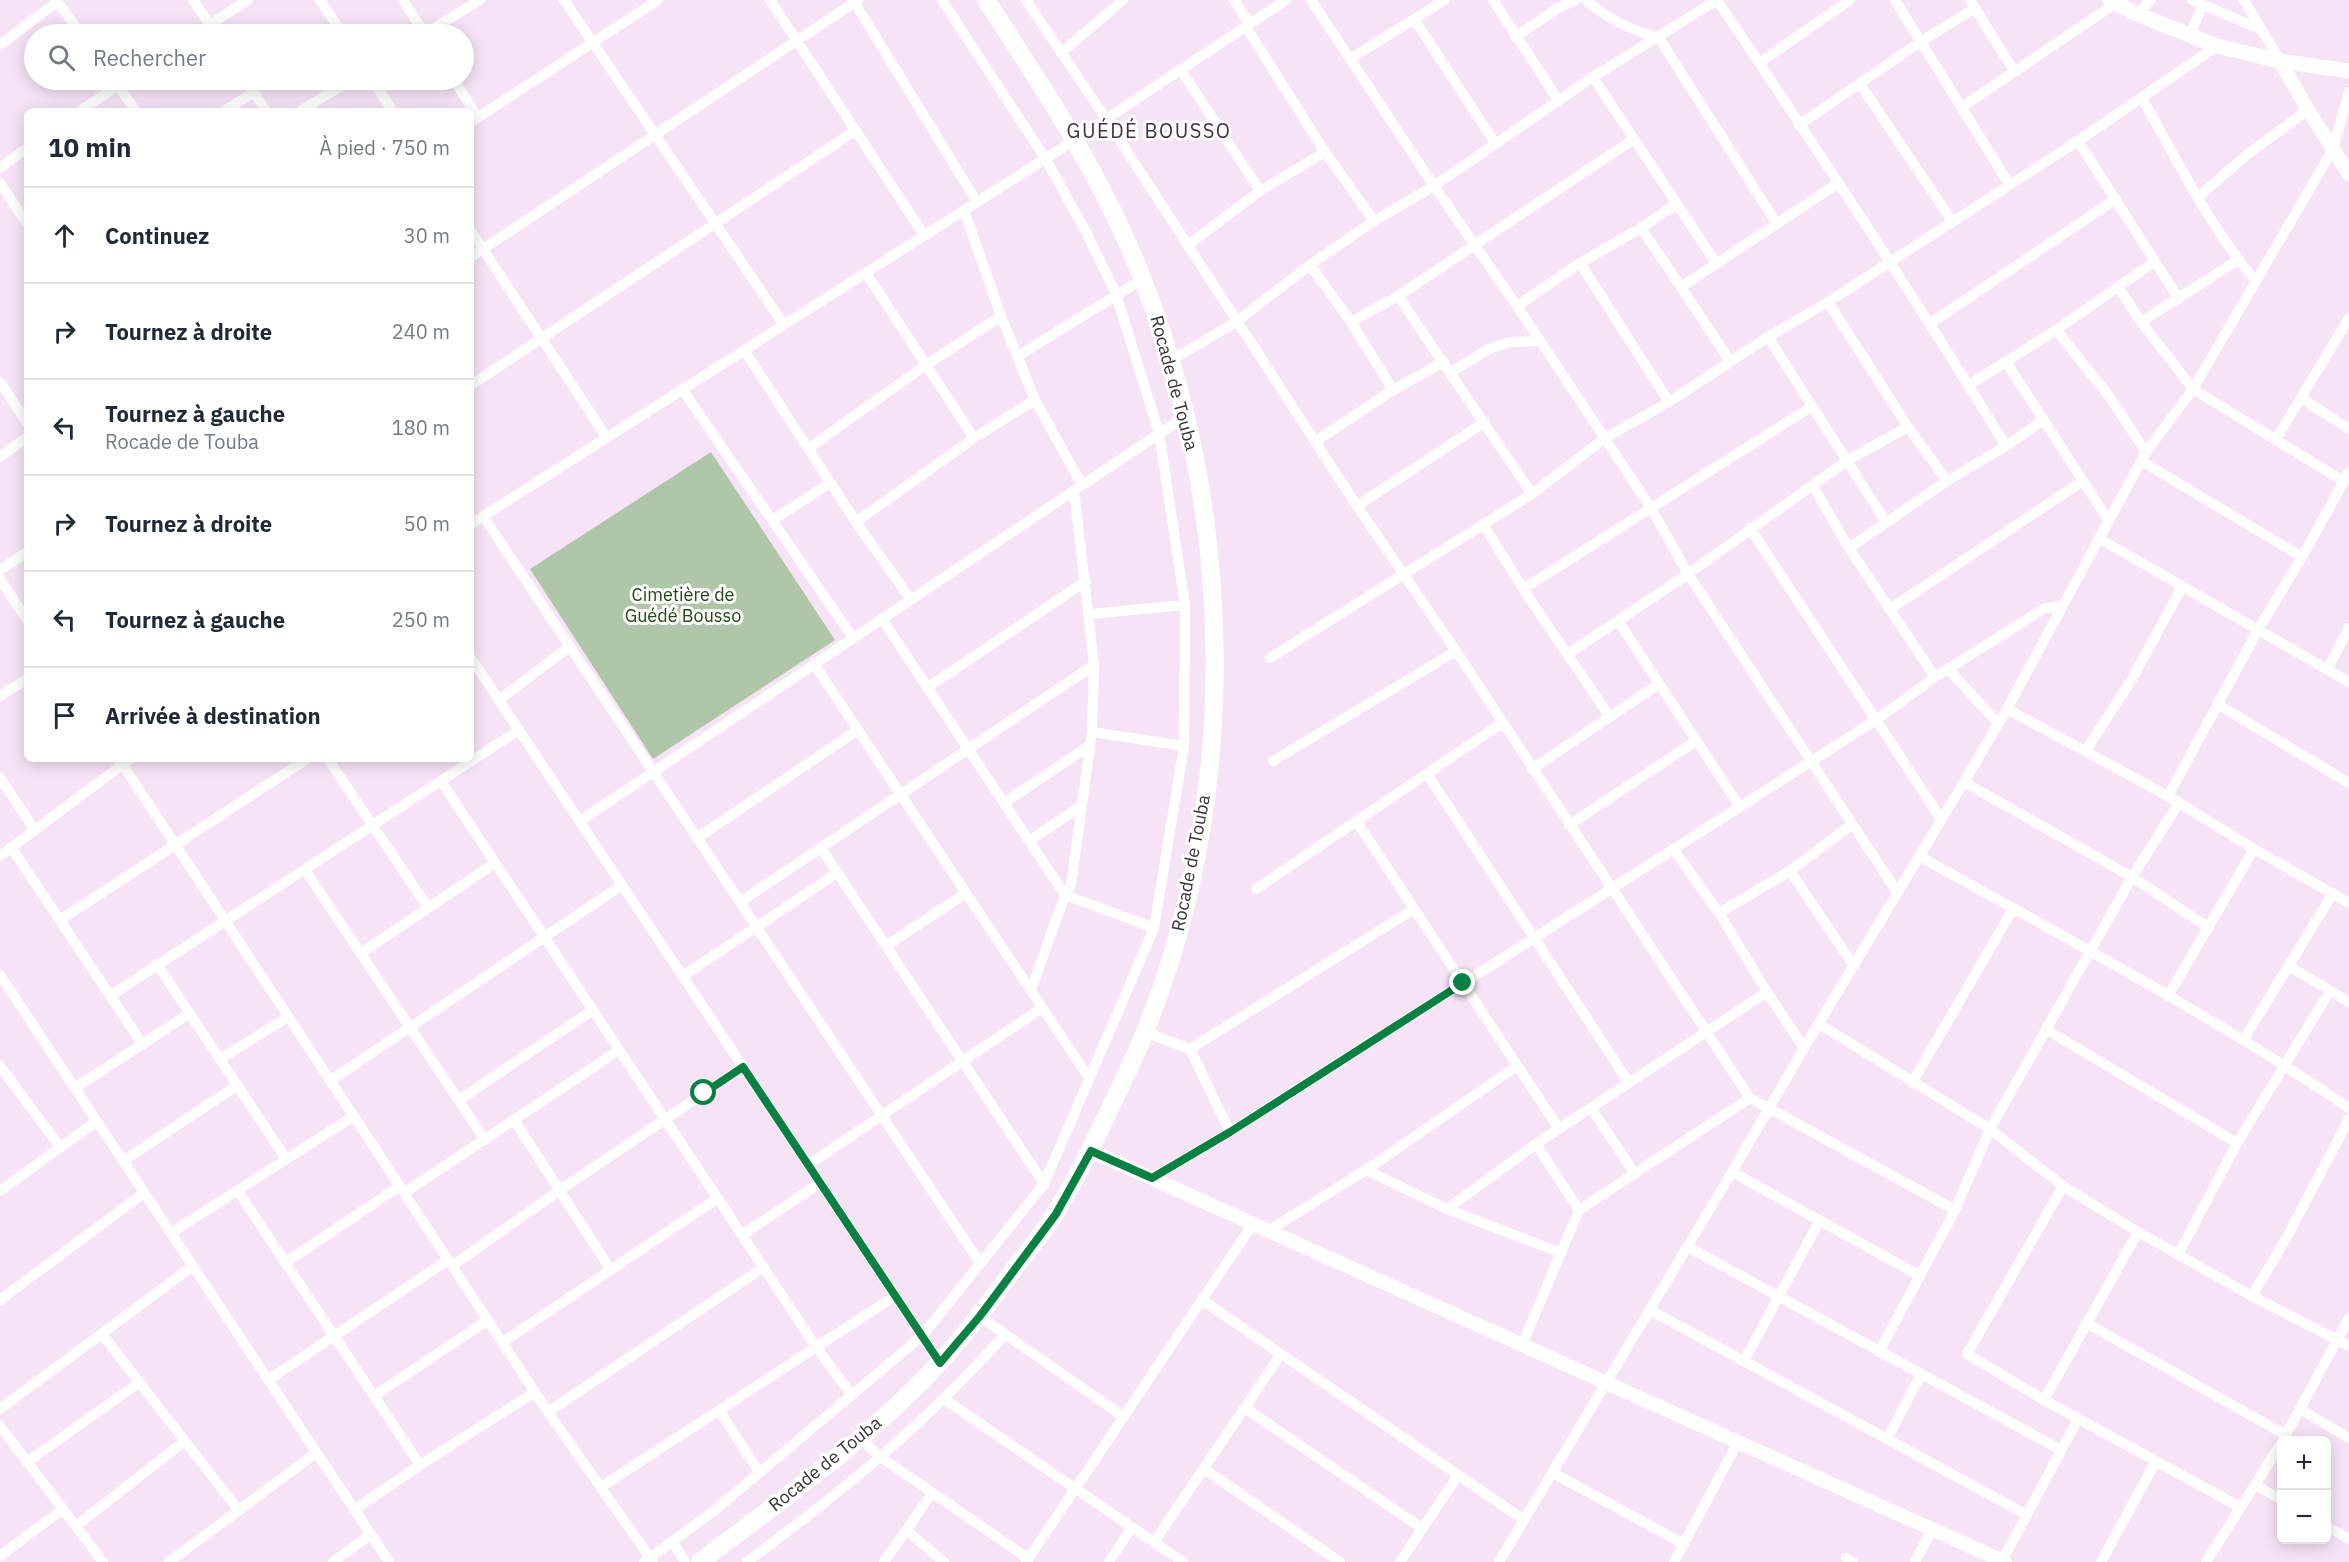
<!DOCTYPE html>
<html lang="fr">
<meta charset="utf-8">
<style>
body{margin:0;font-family:"IBM Plex Sans",sans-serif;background:#f2f2f3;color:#1f2937}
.controls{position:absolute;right:18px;bottom:18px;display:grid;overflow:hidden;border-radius:9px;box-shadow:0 3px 15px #0003}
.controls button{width:54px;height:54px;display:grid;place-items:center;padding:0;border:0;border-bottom:2px solid #e0e1e3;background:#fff;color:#1f2937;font:30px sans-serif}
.stop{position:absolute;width:18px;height:18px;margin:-14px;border:4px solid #0b8043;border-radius:50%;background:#fff}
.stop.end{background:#0b8043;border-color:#fff;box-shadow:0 2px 6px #0008}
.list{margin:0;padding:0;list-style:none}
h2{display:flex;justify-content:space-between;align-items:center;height:78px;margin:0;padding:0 24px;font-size:26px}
h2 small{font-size:20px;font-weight:400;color:#747a83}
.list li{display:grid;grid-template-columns:39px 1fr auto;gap:18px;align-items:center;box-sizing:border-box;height:96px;padding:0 24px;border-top:2px solid #e0e1e3}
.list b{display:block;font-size:22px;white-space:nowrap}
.list p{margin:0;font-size:20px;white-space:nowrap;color:#747a83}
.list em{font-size:20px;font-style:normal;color:#747a83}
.icon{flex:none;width:33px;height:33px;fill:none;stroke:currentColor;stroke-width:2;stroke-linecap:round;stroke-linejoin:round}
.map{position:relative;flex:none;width:2349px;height:1562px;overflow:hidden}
.search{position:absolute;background:#fff;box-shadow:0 3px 15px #0003;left:24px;top:24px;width:450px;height:66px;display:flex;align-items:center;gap:15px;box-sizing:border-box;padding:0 21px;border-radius:33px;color:#747a83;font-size:22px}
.panel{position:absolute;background:#fff;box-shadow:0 3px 15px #0003;left:24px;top:108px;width:450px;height:654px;border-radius:9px}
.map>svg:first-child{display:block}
.green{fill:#afc6a9}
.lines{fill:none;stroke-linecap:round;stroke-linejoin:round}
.minor{stroke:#fff;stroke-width:10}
.tertiary{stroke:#fff;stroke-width:14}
.secondary{stroke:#fff;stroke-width:15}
.primary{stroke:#fff;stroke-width:18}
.route{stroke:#0b8043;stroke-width:8}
.labels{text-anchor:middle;stroke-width:6;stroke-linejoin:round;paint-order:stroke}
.street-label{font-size:18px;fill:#362f36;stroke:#fff}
.park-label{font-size:18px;fill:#214815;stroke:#fff}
.neighbourhood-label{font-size:20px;letter-spacing:1.5px;fill:#3f313e;stroke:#fff}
</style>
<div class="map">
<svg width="2349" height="1562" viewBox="0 0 2349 1562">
<rect width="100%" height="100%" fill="#f6e4f6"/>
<path class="green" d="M711,452l124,188 -182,119 -123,-190z"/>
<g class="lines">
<path class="minor" d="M56,0l25,34
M193,0l23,34
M320,0l23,34
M403,0l22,34
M564,0l220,325
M770,0l154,235
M853,0l124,202
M1026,0l80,119 251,387 99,145 294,447 205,112
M1234,0l16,24
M1311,0l123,186 83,120 134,202 37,66 209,318
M1493,0l65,100
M1586,0c23,20 43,29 73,38l118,186
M1717,0c99,147 196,295 289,446
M1895,0l114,184
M1970,0l44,71
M2192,0l70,30
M2244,0l36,61
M2137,14l14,-14
M1414,19l81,124
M1246,27l79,125 49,69
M195,34l53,-34
M424,34l56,-34
M2190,34l13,-29
M1515,37l43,-29 18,-8
M0,45l57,-43
M1061,53l62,-53
M1350,59l95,-59
M1759,63l91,-63
M1181,70l79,121
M1593,77l123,186
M114,80l22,31
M246,80l20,31
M372,80l21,31
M454,80l24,38
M1860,84l92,137
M2142,98c35,62 67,128 113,182
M1962,107l154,-104
M80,111l46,-31
M224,111l30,-19
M300,111l51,-31
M471,122l187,-122
M1799,125l121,-83 55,-34
M2078,141l101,158
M0,168l27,-20
M0,183l27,41
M2198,197l51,-44 59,-43
M964,210l37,106 34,84 47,85
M1641,228l40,59
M471,231l136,207
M1188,245l72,-54 65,-39
M471,257l387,-257
M1580,263l89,139
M1310,265l41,57 42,68
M866,273l108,165
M2119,288l22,34 52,67 150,92
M1398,296l134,198
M1828,302l80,125 39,54
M1517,306l63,-43 61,-35 34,-23
M1351,322l47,-26 236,-157
M2141,322l97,-62
M1931,323l185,-124
M2056,330l53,66 37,56
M1768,337l118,185
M744,350l112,172 55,78
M1018,356l125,-77
M1170,361l66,-39 74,-57 64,-44 60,-35 159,-109 124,-77
M1730,361l-49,-74 156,-103
M2006,362l103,159
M1451,372l38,-23 21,-7 30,-1
M0,382l27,41
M471,385l384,-254
M1969,385l87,-55 98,-68
M682,389l171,249
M2301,398l48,31
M2276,439l73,-121
M1316,441l77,-51 51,-28
M809,448l117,-83 75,-49
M0,457l27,-20
M2143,462l159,95
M1813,486l36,62 86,129
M1357,506l128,-84
M483,516l497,747
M773,520l57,-37
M856,522l118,-84 61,-38
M471,524l602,-383 213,-141
M1483,524l40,65 87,128
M1750,528l191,291
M2100,539l249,143
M1849,548l98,-67 59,-35 37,-26
M0,570l27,-18
M0,579l27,41
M1523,589l288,-182
M1890,609l193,-128
M1090,614l95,-9
M882,619l183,276 89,33
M1618,621l122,186
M1568,654l120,-80 160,-114 60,-33
M471,658l469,705
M1270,658l262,-164 73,-56 64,-36 99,-65 60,-35 250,-161 139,-95
M814,664l275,414
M1949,670l49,53
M2327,670l22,-42
M927,688l159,-107
M0,696l27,-17
M499,700l70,-53
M2217,704l132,79
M2007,709l161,87 86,53 95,54
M1092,732l92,14
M2086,750l46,-71 50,-92
M119,759l429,653 105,150
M328,759l100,149
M1273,761l183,-110
M1532,769l127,-85
M1427,774l202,309
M0,778l34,51
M441,781l375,566 35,47
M1964,782l168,95 77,51
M2168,796l90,-166 44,-73 47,-85
M1004,803l85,-57
M580,821l607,-406
M1357,822l202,307
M1569,825l127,-84
M697,838l161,-108
M1029,841l52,-35
M11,847l132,198
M821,848l223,336
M1673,849l46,64 48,79 37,56
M0,856l130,-97
M1921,857c144,81 291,158 428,251
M305,870l180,270
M1790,871l64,95
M1256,889l246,-166
M740,902l354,-237
M1719,913l71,-42 61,-46
M60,920l247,-161
M886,946l80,-53
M361,953l134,-90
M157,964l129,195
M2289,966l60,36
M0,975l389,587
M683,976l154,-103
M1031,990l34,-95 6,-10 21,-153 2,-67 -20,-175
M110,996l409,-266
M2168,996l86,-147
M1819,1024l171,105 73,57 75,46 114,64 97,50
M2047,1030l190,113
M1145,1032l45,17 40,83
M2244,1039l89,-146
M1190,1049l224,-140
M220,1059l68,-42
M0,1066l60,81
M330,1081l292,-196
M1912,1083l101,-174
M75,1088l115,-75
M459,1100l134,-90
M1591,1108l44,66
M514,1120l97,150
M1536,1144l43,66
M123,1161l115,-76
M808,1165l234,-157
M1366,1170l81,39 114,44
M1732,1172l188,104
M1152,1178l78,-46 646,-412 59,-43 110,-69 17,-2
M2063,1186l-96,168 77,46 196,107
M237,1190l183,275
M0,1191l97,-70
M404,1193l215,-143
M1447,1209l89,-65 231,-152
M1268,1231l98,-61 151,-104
M171,1233l183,-117
M742,1235l78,-52
M1688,1247l373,203
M2178,1255l59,-112 93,-152
M285,1263l115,-77
M452,1266l108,-76 183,-123
M2252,1296l36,-61 61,-116
M0,1300l144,-107
M1202,1300l322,220
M1650,1310l377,205
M979,1316l145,101
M2086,1323l200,112
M102,1334l137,177
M503,1342l215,-144
M1522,1345l57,-135 171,-112
M1879,1352l76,-142 35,-81 142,-252 47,-74
M1744,1361l76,-141
M268,1380l180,-120
M374,1396l114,-76
M944,1399l239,163
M2044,1400l94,-168
M1245,1408l178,121
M0,1409l193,-143
M2300,1409l49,29
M719,1410l40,62
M548,1412l216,-145
M0,1426l103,136
M861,1439l18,17 150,103
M1887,1439l34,-65
M2283,1440l66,-122
M27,1462l113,-80
M1204,1469l136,93
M1553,1473l131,71
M2255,1485l27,15
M601,1487l294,-191
M354,1510l66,-45 115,-73
M76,1526l109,-85
M2326,1526l23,13
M906,1530l38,32
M672,1541l13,21
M1154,1542l127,-188
M0,1556l63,-47
M1846,1558l7,4
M2002,1561l76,-142
M169,1562l147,-109
M333,1562l37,-27
M644,1562l71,-52 207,-174 122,-152 110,-256 30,-182 1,-141 -26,-172 -43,-139 -30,-62 -41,-74 -103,-158
M747,1562c68,-51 137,-104 198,-165 21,-20 41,-42 61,-63
M884,1562l48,-69
M1026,1562l227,-338
M1109,1562l23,-35
M1400,1562l58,-87
M1499,1562l233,-390 72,-124 160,-266 43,-73 139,-257 47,-63 140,-240 16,-57
M1674,1562l64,-120
M1915,1562l17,-33
M2101,1562l55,-101
M2206,1562l76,-120"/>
<path class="tertiary" d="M2280,61l28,49 41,64
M1091,1151l914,411"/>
<path class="secondary" d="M2110,0l27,14 80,32 63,15 69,10"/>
<path class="primary" d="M700,1562c83,-64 171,-124 242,-202 28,-31 53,-65 78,-99 13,-16 27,-33 37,-51 22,-36 40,-74 58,-112 10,-22 21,-43 30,-66 95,-237 91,-512 -1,-749 -38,-101 -99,-193 -158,-283"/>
</g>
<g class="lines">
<path class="route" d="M704,1093l39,-26 197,296 40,-47 76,-102 35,-63 61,27 78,-46 233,-149"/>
</g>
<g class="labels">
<g class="street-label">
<text transform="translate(1174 383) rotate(75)" y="6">Rocade de Touba</text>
<text transform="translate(1191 863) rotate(-79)" y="6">Rocade de Touba</text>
<text transform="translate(825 1464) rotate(-39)" y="6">Rocade de Touba</text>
</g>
<g class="park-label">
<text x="683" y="601">Cimetière de<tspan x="683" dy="21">Guédé Bousso</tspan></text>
</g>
<g class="neighbourhood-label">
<text x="1149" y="138">GUÉDÉ BOUSSO</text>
</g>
</g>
</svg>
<div class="controls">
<button>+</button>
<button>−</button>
</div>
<div class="stop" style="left:704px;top:1093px"></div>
<div class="stop end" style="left:1463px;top:983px"></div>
<div class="search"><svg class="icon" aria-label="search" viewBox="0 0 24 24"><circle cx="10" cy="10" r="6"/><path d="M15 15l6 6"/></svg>Rechercher</div>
<section class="panel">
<h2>10 min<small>À pied · 750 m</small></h2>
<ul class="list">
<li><svg class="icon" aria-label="ahead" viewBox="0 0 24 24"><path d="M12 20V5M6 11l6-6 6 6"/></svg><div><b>Continuez</b></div><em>30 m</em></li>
<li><svg class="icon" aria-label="right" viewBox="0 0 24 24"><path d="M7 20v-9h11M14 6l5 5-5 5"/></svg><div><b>Tournez à droite</b></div><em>240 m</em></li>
<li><svg class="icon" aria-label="left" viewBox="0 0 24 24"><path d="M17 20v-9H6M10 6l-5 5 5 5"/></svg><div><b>Tournez à gauche</b><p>Rocade de Touba</p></div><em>180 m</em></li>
<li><svg class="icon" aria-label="right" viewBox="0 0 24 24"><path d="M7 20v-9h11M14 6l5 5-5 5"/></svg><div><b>Tournez à droite</b></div><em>50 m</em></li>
<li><svg class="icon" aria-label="left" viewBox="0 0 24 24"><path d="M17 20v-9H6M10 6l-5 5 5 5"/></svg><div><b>Tournez à gauche</b></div><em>250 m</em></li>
<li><svg class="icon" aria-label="arrive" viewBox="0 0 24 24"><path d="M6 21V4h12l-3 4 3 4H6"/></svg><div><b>Arrivée à destination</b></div></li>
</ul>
</section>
</div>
